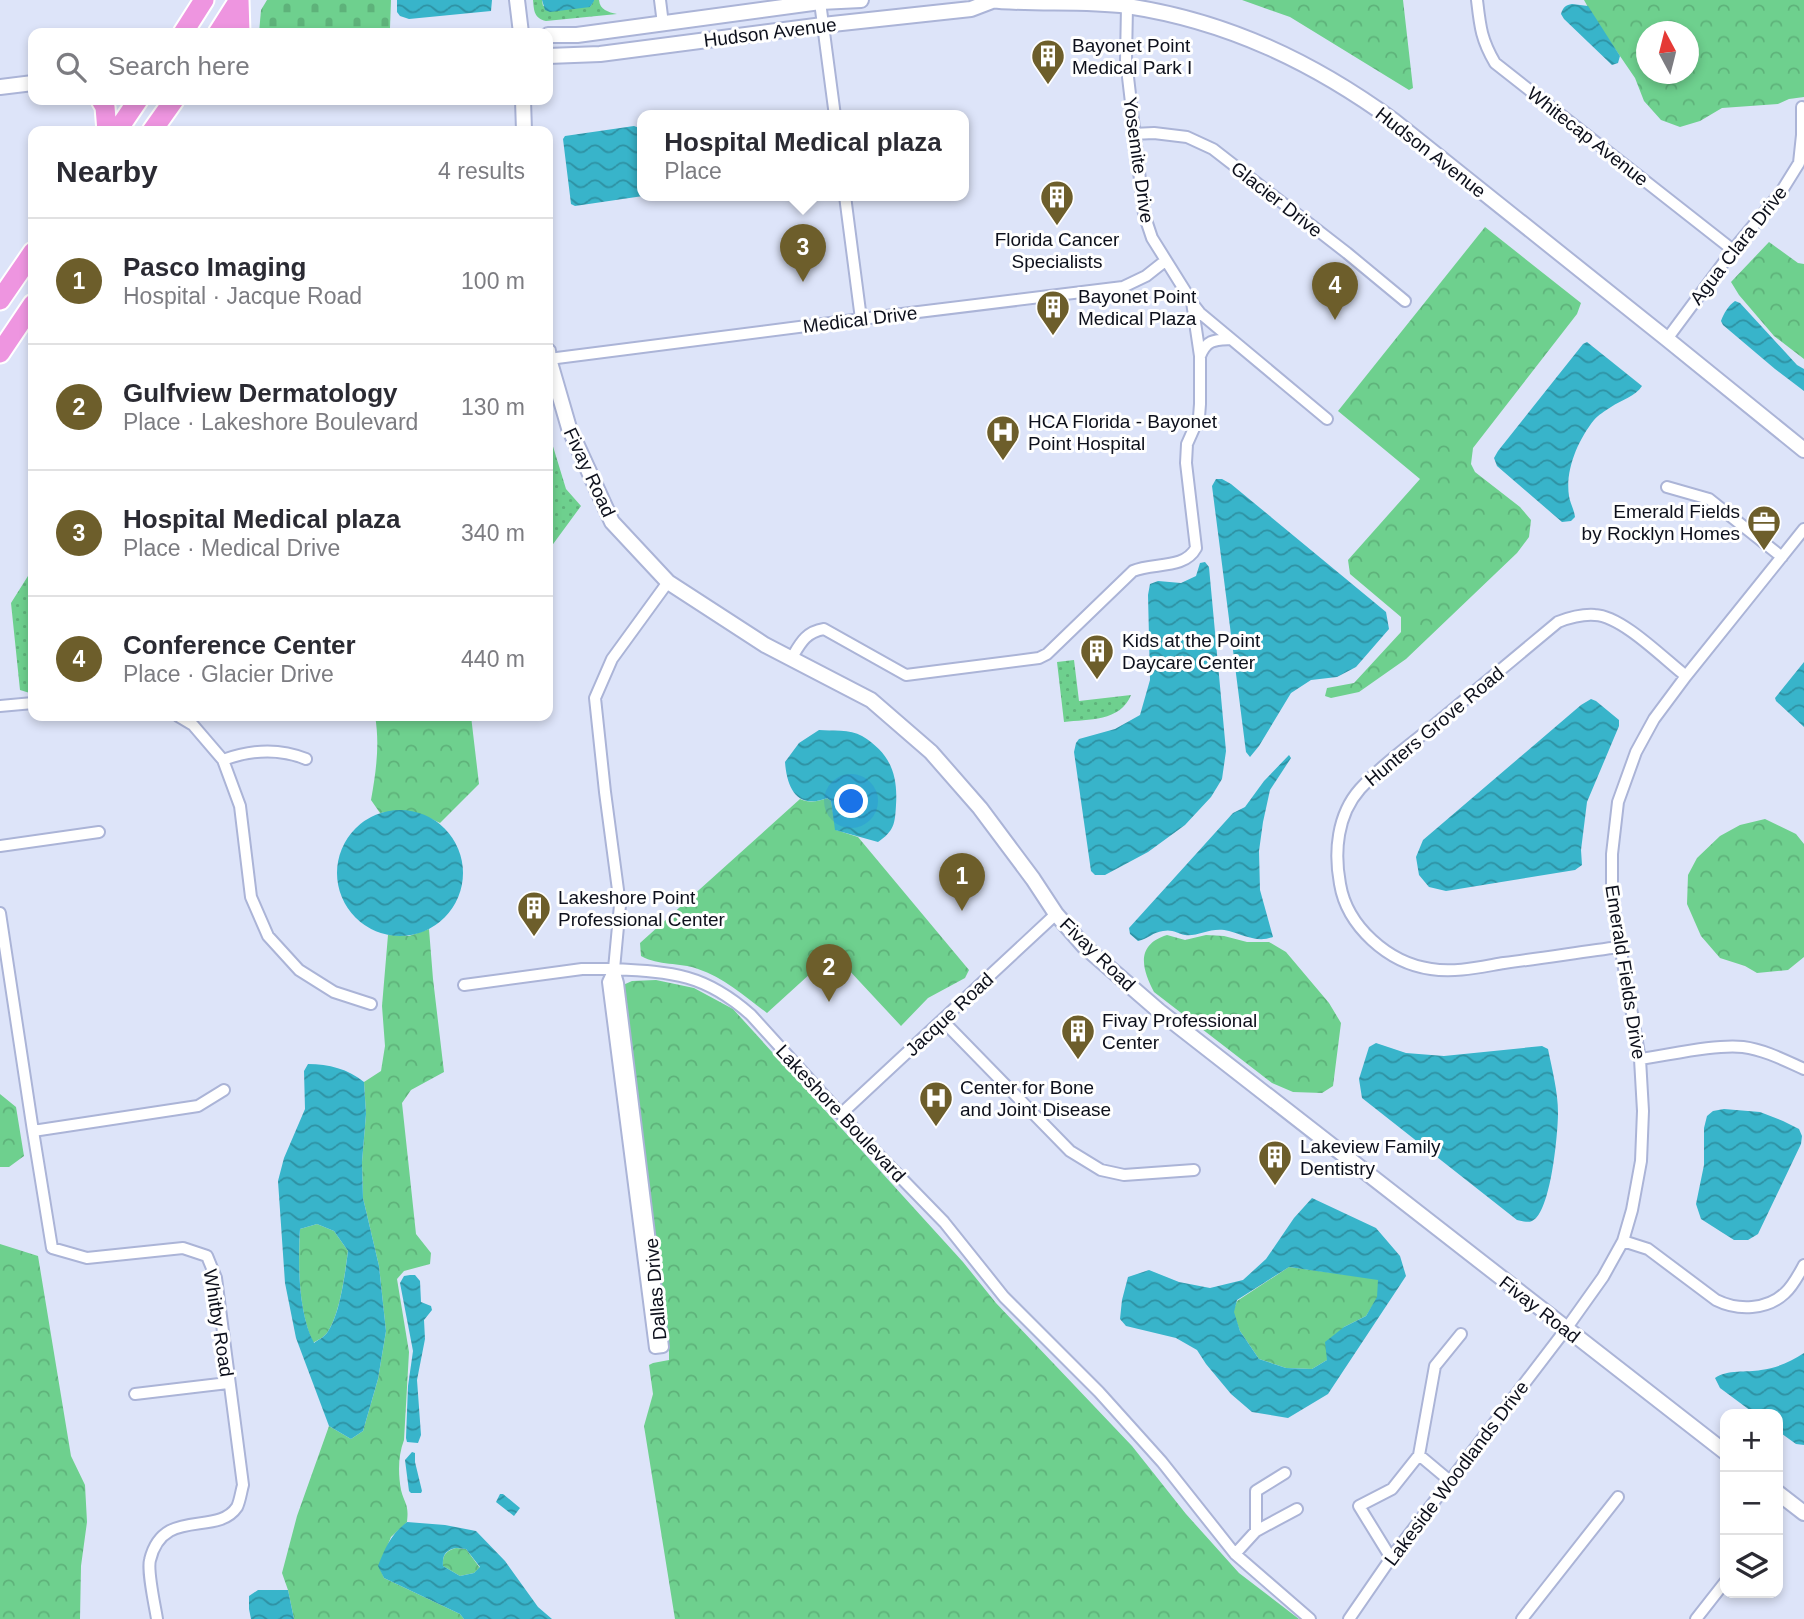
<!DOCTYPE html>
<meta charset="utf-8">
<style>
body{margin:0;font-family:Helvetica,sans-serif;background:#f7f7f7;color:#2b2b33}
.controls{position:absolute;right:21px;bottom:21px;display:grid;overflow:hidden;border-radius:14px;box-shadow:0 4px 10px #0003}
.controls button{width:63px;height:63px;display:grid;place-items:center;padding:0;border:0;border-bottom:2px solid #e1e1e2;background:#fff;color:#2b2b33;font:35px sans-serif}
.compass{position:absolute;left:1636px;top:21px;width:63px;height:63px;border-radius:50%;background:#fff;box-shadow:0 4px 10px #0003;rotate:353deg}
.you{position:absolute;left:852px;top:802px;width:24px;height:24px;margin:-18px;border:5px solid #fff;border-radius:50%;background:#1a73e8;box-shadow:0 0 0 10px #1a73e833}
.badge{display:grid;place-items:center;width:46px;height:46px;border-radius:50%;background:#6d5e2b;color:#fff;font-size:23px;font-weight:700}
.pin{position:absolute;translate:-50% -58px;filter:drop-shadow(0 2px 4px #0008)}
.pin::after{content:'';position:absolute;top:37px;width:24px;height:21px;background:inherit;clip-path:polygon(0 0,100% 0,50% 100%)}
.popup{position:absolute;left:637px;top:110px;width:332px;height:91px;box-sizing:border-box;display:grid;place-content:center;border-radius:14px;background:#fff;filter:drop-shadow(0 2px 5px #0005);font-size:23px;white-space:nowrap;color:#7c7c81}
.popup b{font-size:26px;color:#2b2b33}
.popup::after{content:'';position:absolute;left:50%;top:100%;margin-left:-14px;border:14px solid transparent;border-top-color:#fff}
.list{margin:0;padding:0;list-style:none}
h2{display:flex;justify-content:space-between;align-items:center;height:91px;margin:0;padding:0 28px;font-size:30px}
h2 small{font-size:23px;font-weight:400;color:#7c7c81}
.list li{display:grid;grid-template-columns:46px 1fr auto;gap:21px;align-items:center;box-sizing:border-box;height:126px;padding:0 28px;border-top:2px solid #e1e1e2}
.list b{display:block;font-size:26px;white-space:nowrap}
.list p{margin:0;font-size:23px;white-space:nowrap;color:#7c7c81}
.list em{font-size:23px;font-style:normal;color:#7c7c81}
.icon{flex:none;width:38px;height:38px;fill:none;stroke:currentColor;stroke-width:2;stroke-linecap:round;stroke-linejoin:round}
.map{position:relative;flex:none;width:1804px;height:1619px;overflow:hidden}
.search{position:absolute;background:#fff;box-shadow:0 4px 10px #0003;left:28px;top:28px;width:525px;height:77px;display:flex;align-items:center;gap:18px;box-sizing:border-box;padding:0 24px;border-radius:14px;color:#7c7c81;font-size:26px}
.panel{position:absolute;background:#fff;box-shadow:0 4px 10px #0003;left:28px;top:126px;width:525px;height:595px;border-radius:14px}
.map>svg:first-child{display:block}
.grass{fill:url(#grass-dots)}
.forest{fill:url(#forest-crowns);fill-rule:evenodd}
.cemetery{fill:url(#cemetery-stones)}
.water{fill:url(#water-waves);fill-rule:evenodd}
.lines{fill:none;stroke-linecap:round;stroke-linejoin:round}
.street-casing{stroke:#abb4d7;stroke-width:14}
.secondary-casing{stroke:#abb4d7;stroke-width:18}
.highway-casing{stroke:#fff;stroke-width:23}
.street{stroke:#fff;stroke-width:10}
.secondary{stroke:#fff;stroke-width:14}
.highway{stroke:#ee95e0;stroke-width:19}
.labels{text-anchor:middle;stroke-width:6;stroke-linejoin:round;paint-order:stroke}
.street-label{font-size:19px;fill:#0d101c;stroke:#fff}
.poi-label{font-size:19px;fill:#0d101c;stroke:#fff;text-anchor:start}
</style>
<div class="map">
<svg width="1804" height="1619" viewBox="0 0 1804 1619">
<defs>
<pattern id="grass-dots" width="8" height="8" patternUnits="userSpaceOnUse" patternTransform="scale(1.75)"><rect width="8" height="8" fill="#6ed08e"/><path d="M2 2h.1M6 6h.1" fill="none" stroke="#5eb27a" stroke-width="1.8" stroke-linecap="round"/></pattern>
<pattern id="forest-crowns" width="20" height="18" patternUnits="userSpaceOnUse" patternTransform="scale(1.75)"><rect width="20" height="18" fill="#6ed08e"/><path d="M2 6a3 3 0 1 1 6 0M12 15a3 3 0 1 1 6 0" fill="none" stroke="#5eb27a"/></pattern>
<pattern id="cemetery-stones" width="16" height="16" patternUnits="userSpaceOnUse" patternTransform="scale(1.75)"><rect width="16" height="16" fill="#6ed08e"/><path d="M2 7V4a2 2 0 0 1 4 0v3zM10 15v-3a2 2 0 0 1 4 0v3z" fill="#5eb27a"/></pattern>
<pattern id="water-waves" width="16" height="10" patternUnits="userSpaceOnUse" patternTransform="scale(1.75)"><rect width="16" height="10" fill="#38b4ca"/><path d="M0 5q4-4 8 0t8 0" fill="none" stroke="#2e91a3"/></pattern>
</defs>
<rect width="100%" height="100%" fill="#dde4f9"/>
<path class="grass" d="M533,0h9l1,6 47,1 4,-7h5c1,10 9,12 18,14l-71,7c-12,-3 -12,-10 -13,-21z
M548,430l18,59 15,17 -33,45z
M33,568v126l-13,-4 -9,-87z
M1074,660l5,41 52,-6c-11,27 -42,24 -67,27l-7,-60z"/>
<path class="forest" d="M1242,0h161l10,88 -4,2 -119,-73z
M1584,0h220v97l-15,2 -11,5 -56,4 -22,13 -20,6 -19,-7 -17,-19 -9,-23 -41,-60zM1646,32h42v42h-42z
M1485,227l96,76 -4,11 -104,134 -2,16 4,8 45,35 11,13 -2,17 -12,16 -111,106 -47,33 -28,6 -6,-2 2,-8 27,-5 47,-51v-15l-51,-43 -2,-14 72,-81 -82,-68z
M1769,242l29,21 6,1v95l-30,-23 -35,-41 -8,-13z
M375,716h96l8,68 -39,39c-23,-12 -34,-14 -60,-10l-9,-13c5,-28 9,-56 4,-84z
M827,798l4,3 5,29 22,7 111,133 -4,8 -37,20 -27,28 -68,-73 -66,60c-21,-15 -43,-36 -69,-44 -19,-7 -39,-3 -57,-13l-1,-13 160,-144c10,4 17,3 27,-1z
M1765,819l31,15 8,10v113l-16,13 -31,3 -12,-7 -25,-8 -19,-22 -14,-32 1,-29 9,-17 23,-22 20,-11z
M429,929l4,50 11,93 -33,18 -9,13 14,131 15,19 -1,11 -26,7 -7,8 12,73 -5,88c-6,16 -6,33 -3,50 4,15 8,14 6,32l-16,15 -12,29 5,12 76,36 4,5h-170l-6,-29 -6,-17 15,-57 32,-90 22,13 12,-8 15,-52 8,-48 -7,-65 -16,-68 -1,-36 4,-48 -2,-32 17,-11 4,-25 -3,-40 6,-71 21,1z
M1167,935l18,5 21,-5 18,1 23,6h22l17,10 43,51 12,20 -8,63 -11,7 -29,-1 -21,-9 -118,-91c-12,-23 -19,-47 13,-57z
M656,980l38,8 39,21 230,253 33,41 136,143 54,68 53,59 60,46h-624l-31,-193 9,-32 -4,-29 4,-2 16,-3v-8l-46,-367 9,-4z
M0,1094l16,13 8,49 -15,11h-9z
M317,1224l17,7 14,20c-3,22 -8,64 -21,82 -3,4 -9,7 -14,10 -15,-35 -15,-77 -13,-114z
M0,1244l38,12 33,200 14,29 2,37 -6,44 -1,53h-80z
M1289,1267l89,12v18l-12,19 -22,11 -17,33 -15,9 -26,-1 -27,-9 -19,-28 -7,-19 4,-11z
M456,1548l10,1 14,19 -6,5 -14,3 -17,-10c-1,-11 3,-15 13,-18z"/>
<path class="cemetery" d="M267,0h124l-1,28 -56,5h-75l2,-23z"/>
<path class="water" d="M397,0h95l-1,11 -82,8 -9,-3 -3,-4z
M542,0h52v1l-4,6 -40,5 -5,-2z
M1572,4l16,2 32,50 -2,7 -6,2 -48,-46 -3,-5c2,-7 5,-9 11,-10z
M634,126l8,3 1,67 -68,10 -4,-2 -8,-65 2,-3z
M1735,301l5,2 57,62 7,4v22l-29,-22 -52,-44 -2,-4c3,-8 7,-15 14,-20z
M1587,342l55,44c-6,10 -21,14 -31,21 -6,4 -13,8 -17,13 -16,20 -29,50 -25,76 1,7 5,13 6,21l-4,4 -9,1 -65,-56 -3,-8 4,-7 85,-107z
M1216,479h6l9,5 155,128 3,17 -33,38 -19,10 -26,3 -20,13 -32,53 -9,11 -4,-5 -34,-266z
M1205,562l4,5 1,11 16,173 -4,28 -11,18 -26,28 -37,27 -43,23h-10l-4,-4 -17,-119 2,-9 3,-4 36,-10 25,-14 10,-35 -2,-85 2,-11 8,-3 23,2 15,-7 4,-13z
M1804,662v65l-28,-26 -1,-3z
M1591,699l5,2 23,19v6l-32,76 -6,48 1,15 -7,5 -129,21 -17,-4 -10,-12 -3,-18 7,-17 158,-135z
M819,730c13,1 31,-1 43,6 28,17 36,38 34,69 -1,19 -2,26 -18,37l-43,-12 -4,-29 -4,-3c-30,12 -40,-10 -42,-36l14,-19z
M1289,755l2,3 -21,32 -7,32 -4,29 1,39 13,47c-16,6 -29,-2 -44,-6 -17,-5 -31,6 -44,4 -8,-2 -13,-6 -22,-4 -10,1 -15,8 -25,10l-8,-7 -1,-6 104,-115 12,-6 19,-26z
M337 873a63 63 0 1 1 126 0a63 63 0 1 1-126 0Z
M1376,1043l30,10 38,3 98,-10 6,3c4,20 10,43 10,64 0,20 -7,100 -26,108 -4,2 -10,0 -15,-1l-155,-122 -3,-19 10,-32z
M308,1064c21,0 40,5 56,18l2,32 -4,48 1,36 16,68 7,65 -8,48 -15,52 -12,8 -22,-13 -33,-88 -11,-55 -7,-102 6,-23 21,-49 -1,-38zM317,1224l17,7 14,20c-3,23 -8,64 -21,82 -3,4 -9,7 -13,10 -16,-30 -16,-80 -14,-114z
M1724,1109l36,3 23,9 16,8 3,7 -1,8 -43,90 -10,6h-14l-33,-21 -5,-15 8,-39v-37l3,-12 6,-5z
M1312,1198l64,30 24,28 6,20 -78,118 -40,24 -36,-6 -21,-18 -25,-30 -9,-14 -21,-12 -50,-12 -6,-7 2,-19 6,-23 21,-7 30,12 31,6 33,-8 23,-21 28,-41zM1289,1267l89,13 -1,17 -11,19 -22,11 -19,15 2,18 -15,9 -26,-1 -27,-9 -19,-28 -6,-19 3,-12z
M410,1275h5l5,6 1,21 10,4 1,4 -8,10 1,19 -8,41 4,55 -3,8 -11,-1 -1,-4 2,-52 5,-35 -13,-68 4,-7z
M1804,1353v92l-8,-1 -18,-13v-17h-23l-35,-26 -5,-10c12,-9 32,-5 46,-8 16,-2 29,-8 43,-17z
M412,1452l3,1v9l7,29 -1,2h-10l-2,-2 -4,-31z
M500,1494h3l17,14 -6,8 -18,-14z
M407,1522l38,3 31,6 29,30 33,46 14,12h-88l-4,-5 -76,-36 -6,-12c7,-18 13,-32 29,-44zM456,1548l10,1 14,18 -6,6 -14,3 -17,-10c-1,-11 3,-16 13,-18z
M258,1590h30l6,29h-43l-2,-10v-13z"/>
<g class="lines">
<g class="street-casing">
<path id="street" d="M660,0l3,24
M1477,0c3,26 4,39 18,63l238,187
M820,2l15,114
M1133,134l21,-1 33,4 26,12 134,104 58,48
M845,196l16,123
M1193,304l7,9 127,106
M1667,339l66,-89 48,-58 18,-29 3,-28v-28
M1200,356c7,-17 15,-16 31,-17
M549,359l312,-40 262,-32 23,-11 19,-15
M1667,487l42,12 73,58
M668,582l-56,77 -17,39 10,94 15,113 -6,64c59,3 91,5 137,46l118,130 75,77 60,75 95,95 63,70 73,92 75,65
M791,659c9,-15 14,-27 33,-30l82,46 133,-17 8,-4 86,-83c20,-9 51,-1 63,-23l-10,-85 1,-19 12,-27 1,-13v-48l-8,-54 -40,-64 -8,-24 -18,-154 1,-54
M0,706l33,-3
M178,716l15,9 30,35 17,46 11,91 17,39 31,34 35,22 37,12
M223,760c27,-10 56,-12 83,-1
M0,846l99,-14
M0,913l33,218 19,117 35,10 96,-10 24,8 9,22 27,207c-2,7 -3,16 -6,22 -20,30 -74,-1 -87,53 -3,11 5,46 7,59
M1619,947c-38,5 -76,11 -115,16 -24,4 -49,10 -73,6 -43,-6 -84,-43 -91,-85 -6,-32 -3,-69 20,-95 21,-23 47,-42 72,-62 42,-35 84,-70 126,-105 13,-5 24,-8 37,-7 27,1 69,44 91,61
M614,969l4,14 45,364 -8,1 -47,-366z
M464,985l118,-16h32
M942,1020l128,131 31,19 23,5 70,-5
M1640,1059c29,-4 75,-15 103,-12 22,3 41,13 61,22
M842,1113l214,-199
M33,1131l165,-25 26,-16
M1623,1241l25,8 68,51c22,11 51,10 69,-7 8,-7 14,-19 19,-28
M135,1394l93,-11
M1450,1481l-31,-26 16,-89 26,-32
M1256,1531v-40l29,-18
M1235,1554l21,-23 41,-22
M1391,1558l-32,-52 33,-17 27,-34
M1349,1619l42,-61 175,-229 37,-52 20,-36 9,-31 9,-49 2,-50 -3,-52 -28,-159v-46l6,-52 18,-50 18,-33 32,-43 118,-147
M1522,1619l96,-122
M1696,1619l29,-37"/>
</g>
<g class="secondary-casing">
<path id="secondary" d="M517,0l4,33
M989,0c45,5 92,0 138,6 100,15 186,56 267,115l273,218 137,111
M548,35h29l243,-33 41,-2
M548,56l52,-2 223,-29 148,-16 21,-8
M0,87l33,-4
M523,100l1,31
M548,351l1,8 20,69 43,94 56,60 97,63 106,55 60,52 49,56 53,71 23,35 28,32 75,65 566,441
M1778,1493l26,20"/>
</g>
<g class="highway-casing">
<path id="highway" d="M239,0l1,33
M183,33l21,-33
M218,33l21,-33
M101,100l4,7 2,24
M117,131l21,-31
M152,131l22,-31
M0,300l33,-48
M0,353l33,-49"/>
</g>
<use href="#street" class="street"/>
<use href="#secondary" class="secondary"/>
<use href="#highway" class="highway"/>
</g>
<defs>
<g id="building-pin" transform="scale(1.75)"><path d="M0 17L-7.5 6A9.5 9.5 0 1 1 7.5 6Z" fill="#6d5e2b" stroke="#fff"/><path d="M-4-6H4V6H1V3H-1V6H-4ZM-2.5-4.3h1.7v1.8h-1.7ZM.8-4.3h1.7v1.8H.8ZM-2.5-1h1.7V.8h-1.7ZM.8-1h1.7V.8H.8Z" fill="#fff"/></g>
<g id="hospital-pin" transform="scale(1.75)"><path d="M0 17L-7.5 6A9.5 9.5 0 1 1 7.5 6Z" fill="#6d5e2b" stroke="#fff"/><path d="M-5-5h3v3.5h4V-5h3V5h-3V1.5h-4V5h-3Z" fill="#fff"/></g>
<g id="office-pin" transform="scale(1.75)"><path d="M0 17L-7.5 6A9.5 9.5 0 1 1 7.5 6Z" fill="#6d5e2b" stroke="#fff"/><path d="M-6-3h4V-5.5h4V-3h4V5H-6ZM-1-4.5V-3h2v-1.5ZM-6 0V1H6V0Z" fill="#fff"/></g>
</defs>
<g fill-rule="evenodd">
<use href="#building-pin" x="1048" y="56"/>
<use href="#building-pin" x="1057" y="197"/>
<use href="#building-pin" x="1053" y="307"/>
<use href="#hospital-pin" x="1003" y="432"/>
<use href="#office-pin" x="1764" y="522"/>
<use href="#building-pin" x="1097" y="651"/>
<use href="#building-pin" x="534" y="908"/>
<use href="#building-pin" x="1078" y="1031"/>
<use href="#hospital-pin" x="936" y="1098"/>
<use href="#building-pin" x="1275" y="1157"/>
</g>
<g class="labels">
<g class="street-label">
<text transform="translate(770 32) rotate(-7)" y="7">Hudson Avenue</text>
<text transform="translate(1588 136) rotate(38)" y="7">Whitecap Avenue</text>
<text transform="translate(1431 152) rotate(38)" y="7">Hudson Avenue</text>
<text transform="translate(1139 160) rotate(82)" y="7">Yosemite Drive</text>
<text transform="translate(1277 199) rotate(38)" y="7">Glacier Drive</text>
<text transform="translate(1738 245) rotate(-52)" y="7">Agua Clara Drive</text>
<text transform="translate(860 319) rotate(-7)" y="7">Medical Drive</text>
<text transform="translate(590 472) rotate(65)" y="7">Fivay Road</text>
<text transform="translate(1434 726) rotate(-40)" y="7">Hunters Grove Road</text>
<text transform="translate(1098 954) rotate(44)" y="7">Fivay Road</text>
<text transform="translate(1626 972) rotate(81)" y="7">Emerald Fields Drive</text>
<text transform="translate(949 1014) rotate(-43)" y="7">Jacque Road</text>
<text transform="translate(841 1113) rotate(47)" y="7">Lakeshore Boulevard</text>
<text transform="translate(655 1289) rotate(-95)" y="7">Dallas Drive</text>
<text transform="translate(1540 1309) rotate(38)" y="7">Fivay Road</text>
<text transform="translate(219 1323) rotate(81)" y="7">Whitby Road</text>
<text transform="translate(1456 1473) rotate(-53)" y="7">Lakeside Woodlands Drive</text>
</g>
<g class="poi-label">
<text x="1072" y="52">Bayonet Point<tspan x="1072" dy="22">Medical Park I</tspan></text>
<text x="1057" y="246" text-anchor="middle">Florida Cancer<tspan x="1057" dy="22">Specialists</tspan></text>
<text x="1078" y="303">Bayonet Point<tspan x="1078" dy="22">Medical Plaza</tspan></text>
<text x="1028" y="428">HCA Florida - Bayonet<tspan x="1028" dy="22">Point Hospital</tspan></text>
<text x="1740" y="518" text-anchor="end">Emerald Fields<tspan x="1740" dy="22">by Rocklyn Homes</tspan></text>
<text x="1122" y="647">Kids at the Point<tspan x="1122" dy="22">Daycare Center</tspan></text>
<text x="558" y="904">Lakeshore Point<tspan x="558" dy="22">Professional Center</tspan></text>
<text x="1102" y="1027">Fivay Professional<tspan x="1102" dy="22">Center</tspan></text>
<text x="960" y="1094">Center for Bone<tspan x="960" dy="22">and Joint Disease</tspan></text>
<text x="1300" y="1153">Lakeview Family<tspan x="1300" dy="22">Dentistry</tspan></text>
</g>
</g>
</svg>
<div class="controls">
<button>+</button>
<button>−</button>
<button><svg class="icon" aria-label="layers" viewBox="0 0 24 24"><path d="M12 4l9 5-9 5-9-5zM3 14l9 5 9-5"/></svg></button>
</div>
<svg class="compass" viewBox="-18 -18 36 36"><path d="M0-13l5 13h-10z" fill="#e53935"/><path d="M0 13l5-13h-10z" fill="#7c7c81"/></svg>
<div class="you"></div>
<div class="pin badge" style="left:962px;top:911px">1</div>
<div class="pin badge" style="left:829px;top:1002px">2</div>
<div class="pin badge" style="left:803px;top:282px">3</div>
<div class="popup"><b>Hospital Medical plaza</b>Place</div>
<div class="pin badge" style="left:1335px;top:320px">4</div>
<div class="search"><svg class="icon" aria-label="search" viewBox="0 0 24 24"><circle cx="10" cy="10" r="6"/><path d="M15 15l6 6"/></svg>Search here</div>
<section class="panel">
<h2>Nearby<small>4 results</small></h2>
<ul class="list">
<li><span class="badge">1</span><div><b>Pasco Imaging</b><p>Hospital · Jacque Road</p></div><em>100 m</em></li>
<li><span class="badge">2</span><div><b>Gulfview Dermatology</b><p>Place · Lakeshore Boulevard</p></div><em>130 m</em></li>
<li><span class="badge">3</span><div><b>Hospital Medical plaza</b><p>Place · Medical Drive</p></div><em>340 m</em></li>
<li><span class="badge">4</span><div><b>Conference Center</b><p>Place · Glacier Drive</p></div><em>440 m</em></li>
</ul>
</section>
</div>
